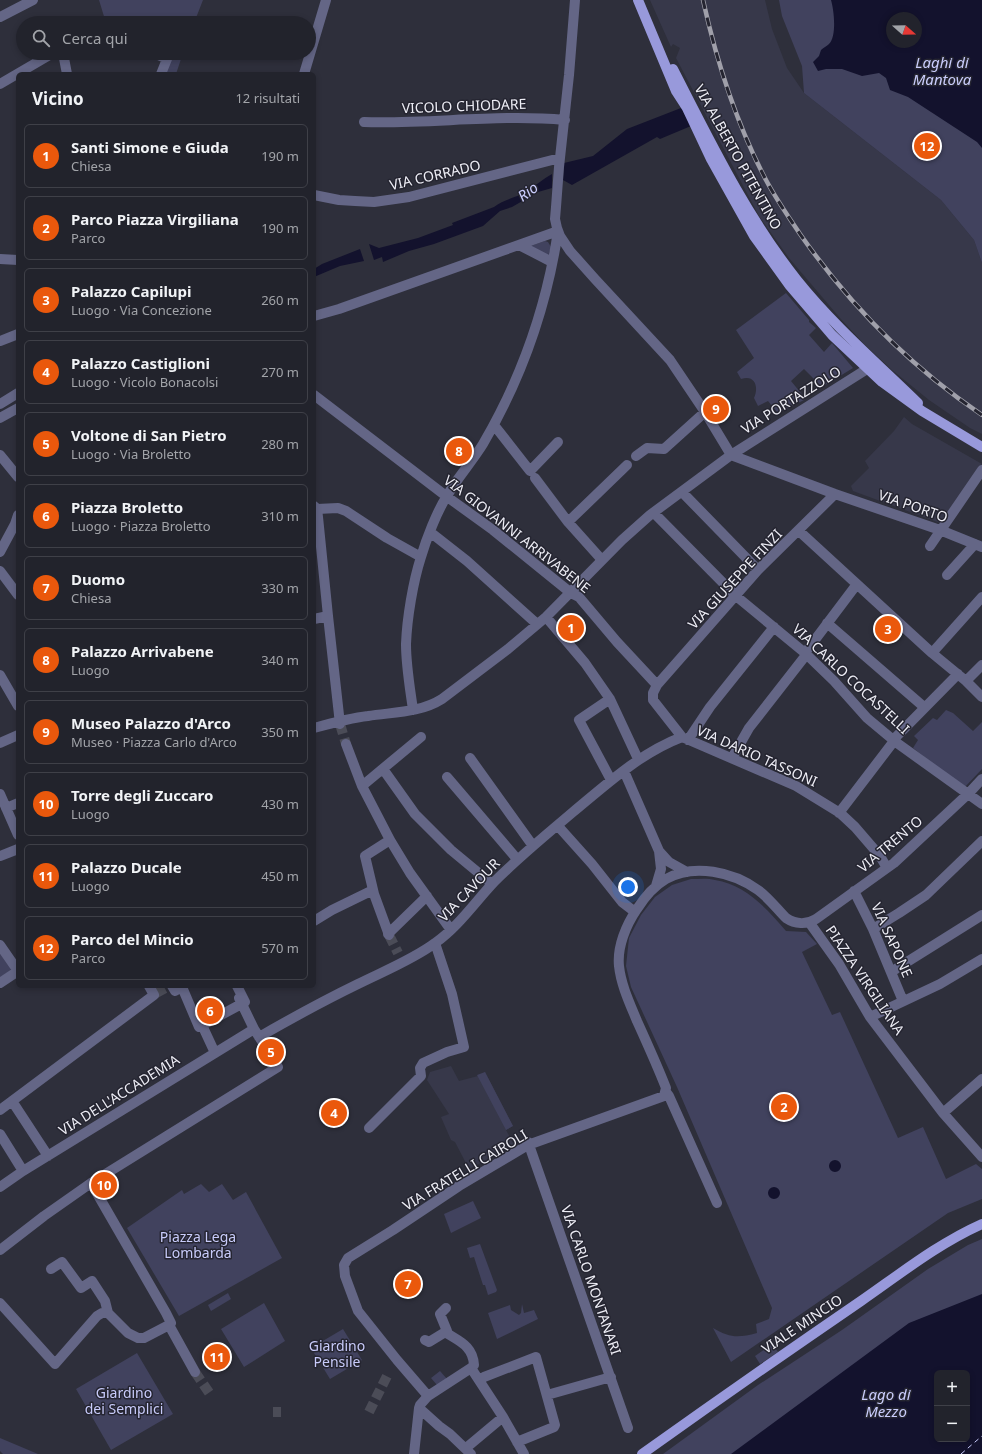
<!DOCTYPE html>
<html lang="it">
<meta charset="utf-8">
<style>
body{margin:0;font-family:"Noto Sans",sans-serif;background:#2a2b34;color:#f1f3f6}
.controls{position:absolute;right:12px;bottom:12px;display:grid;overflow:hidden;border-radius:6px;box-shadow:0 2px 6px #0003}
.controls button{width:36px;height:36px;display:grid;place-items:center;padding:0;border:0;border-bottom:1px solid #3f4048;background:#22232c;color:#f1f3f6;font:20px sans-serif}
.compass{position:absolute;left:886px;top:12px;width:36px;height:36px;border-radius:50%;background:#22232c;box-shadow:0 2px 6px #0003;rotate:110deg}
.you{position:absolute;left:628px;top:887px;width:14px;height:14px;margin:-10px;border:3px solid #fff;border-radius:50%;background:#1a73e8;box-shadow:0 0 0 6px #1a73e833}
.badge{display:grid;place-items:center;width:26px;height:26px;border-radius:50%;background:#ea580c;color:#fff;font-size:13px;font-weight:700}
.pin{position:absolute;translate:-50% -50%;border:2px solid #fff;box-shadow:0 1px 4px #0006}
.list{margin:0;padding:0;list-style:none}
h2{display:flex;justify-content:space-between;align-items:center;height:52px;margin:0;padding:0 16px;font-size:17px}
h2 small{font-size:13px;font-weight:400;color:#a2a4a9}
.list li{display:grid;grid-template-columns:26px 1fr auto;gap:12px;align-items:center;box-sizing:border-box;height:64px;margin:0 8px 8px;padding:0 8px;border:1px solid #3f4048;border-radius:6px}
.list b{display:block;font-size:15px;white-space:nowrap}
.list p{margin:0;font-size:13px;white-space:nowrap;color:#a2a4a9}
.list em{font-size:13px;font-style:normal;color:#a2a4a9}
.icon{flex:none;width:22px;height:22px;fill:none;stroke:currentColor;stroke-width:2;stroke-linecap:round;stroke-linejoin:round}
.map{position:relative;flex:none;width:982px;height:1454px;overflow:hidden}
.search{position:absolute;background:#22232c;box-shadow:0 2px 6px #0003;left:16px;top:16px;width:300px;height:44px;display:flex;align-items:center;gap:10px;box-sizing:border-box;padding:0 14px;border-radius:22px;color:#a2a4a9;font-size:15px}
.panel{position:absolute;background:#22232c;box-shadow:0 2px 6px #0003;left:16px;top:72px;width:300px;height:916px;border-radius:6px}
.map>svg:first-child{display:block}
.built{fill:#37384a}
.green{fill:#41425e;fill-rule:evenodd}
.water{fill:#13122d;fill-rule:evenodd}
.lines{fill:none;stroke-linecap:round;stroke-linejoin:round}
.ferry{stroke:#cacdfc;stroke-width:1;stroke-dasharray:5 4;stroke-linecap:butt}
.minor-tunnel{stroke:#4b4c57;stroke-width:10;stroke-dasharray:10 5;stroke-linecap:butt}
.minor{stroke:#646686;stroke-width:10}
.major{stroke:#9899db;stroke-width:10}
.rail-casing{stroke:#a0a0aa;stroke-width:4.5}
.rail{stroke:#252531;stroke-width:3;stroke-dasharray:9;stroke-linecap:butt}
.labels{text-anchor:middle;stroke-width:3;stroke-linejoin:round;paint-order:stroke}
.street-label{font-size:14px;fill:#ededf5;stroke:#252531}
.park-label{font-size:14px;fill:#c8cbfa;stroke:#252531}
.water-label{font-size:15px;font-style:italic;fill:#cacdfc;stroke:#252531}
</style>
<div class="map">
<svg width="982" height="1454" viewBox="0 0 982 1454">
<rect width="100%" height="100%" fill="#2e2f3b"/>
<path class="built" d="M650,0h115l7,29 15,39 17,25 137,107 33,40 8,23v171l-12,-6 -41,-28 -37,-30 -28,-26 -24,-26 -51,-60 -30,-42 -83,-158 4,-10 -7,-4 -2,3z
M904,417l8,7 70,40 -39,60 -90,-33 -2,-5 18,-18 -4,-7 29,-30z
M451,1066l8,15 19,-5 7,-4 28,54 -7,4 8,15 -45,24 -14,-27 -4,-2 -10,-23 8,-3 -22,-34 3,-8z"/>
<path class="green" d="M99,0h104l-9,23h-88z
M779,0h203v263l-8,-23 -33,-40 -137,-107 -2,-27 -20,-50zM892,18h24v24h-24z
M162,53h21l-7,21 -10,-2z
M545,241l3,1 3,5 -3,9 -18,-10z
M786,293l23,27v2l7,6 -7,7 15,17 8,-9 21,25 -31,19 -18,-18 -13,12 14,17 -1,2 -26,13 -10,-12 -10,5 -4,-8c5,-11 1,-24 -13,-19l-4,-7 17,-14 -18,-28z
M946,710l7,3 20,18 9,-9v47l-18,19 -51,-40 5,-8 -4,-4 19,-18 4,2z
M691,879c8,0 17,-1 24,1 31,5 51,28 71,51l20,1 11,12 -15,8 30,63 8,-3 58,126 25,-11 23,52 30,-15 6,5v30l-34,14 -217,149 -18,-34c17,10 25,10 44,5l-1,-9 13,-5 3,-11 -95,-221 -46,-100 -5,-21 3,-28 12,-23 14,-18 17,-12z
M0,952l12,17 -12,9z
M485,1072l28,54 -7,4 -29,-55z
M201,1184l8,8 13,-8 11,16 13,-8 36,66 -103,58 -52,-88 55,-38 2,4z
M473,1201l8,17 -30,15 -7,-19z
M982,1239v215h-319l95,-69 84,-55 86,-61 40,-24zM937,1373h30v66h-30z
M480,1244l17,46 -1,2 -8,3 -3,-10h-2l-9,-28 -4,1 -3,-10z
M228,1293l3,6 -20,12 -3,-6z
M264,1303l21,38 -41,26 -23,-38z
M522,1304l2,9 10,-3 4,9 -41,20 -9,-26 22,-8 1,5 8,5 2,-2z
M343,1329l19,31 -32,19 -19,-31z
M772,1344l6,8 -18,12 -5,-8z
M137,1353l36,61 -62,36 -35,-61z
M440,1371l7,8 -10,6 -6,-7z
M0,1438l38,16h-35l-3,-3z"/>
<path class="water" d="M831,0h151v148l-5,-6 -69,-45 -18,-7 -4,-12 -7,-5 -17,3 -20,-7h-16l-8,2 -5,-9 6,-6 2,-6c2,-2 6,-4 8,-6 8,-8 5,-34 2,-44zM892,18h24v24h-24z
M681,108l10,18 -31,13 -3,-2 -85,48 -9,-5 1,-17 29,-7 34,-27z
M552,174v14l-14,4 -26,15 -12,4 -17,15 -49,18 -25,7 -26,11 -1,-5 -8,3 -5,-16 10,4 39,-10 35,-13 -1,-2 42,-16c9,-7 21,-9 31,-15 10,-6 18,-13 27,-18z
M360,249l4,12 -24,5 -26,11v-8l8,-5z
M829 1166a6 6 0 1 1 12 0a6 6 0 1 1-12 0Z
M768 1193a6 6 0 1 1 12 0a6 6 0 1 1-12 0Z
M982,1294v160h-251l178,-131zM937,1373h30v66h-30z"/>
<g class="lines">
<path class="ferry" d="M961,1454l21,-18"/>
<path class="minor-tunnel" d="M340,724l6,20
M389,935l9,18
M156,993l13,-7
M195,1372l15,22
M273,1412h8
M369,1412l18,-36"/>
<path class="minor" d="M575,0l-6,75 -10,92 -3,40 -1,12 2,9 3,8 10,15 25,28 75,81 35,52 26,43
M0,17l33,-17
M63,53l4,21
M154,53l13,6 -6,15
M304,74l22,-74
M0,84l53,-31
M364,122c67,2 134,-8 201,-2
M314,195l25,5 16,1 19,1 35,-5 151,-39
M519,245l33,17
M0,259l18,1
M314,316l25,-7 219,-78
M0,341l18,-7
M314,395l132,101 47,34 78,63 8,4 38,45 40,43 -4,8v7l29,37 114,49 44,27 15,14 25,29 7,12
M0,404l18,-11
M0,418l18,-10
M494,425l36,46 28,-29
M0,455l18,22
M731,455l104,39 105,36 42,17
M636,456l11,-8 17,1 41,-37
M535,478l33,44 34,38
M682,492l76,78
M314,506l3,3 1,8 10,99 12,108
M317,509l21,-1 8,3 41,27 34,19
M654,513l82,83 69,57 29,28 33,37 30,25 85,61
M568,522l59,-57
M799,531l133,122 34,28 16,16
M430,532l37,29 70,63
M930,546l52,-76
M0,552l15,-28 3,-9
M0,571l18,24
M947,575l28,-31
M546,617l39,46 25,36
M314,619l14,-3
M827,623l97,84
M805,653l52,-69
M932,653l50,-56
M0,675l18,31
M966,681l16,-16
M657,685l101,-115 77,-76
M413,710c-3,-22 -7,-44 -7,-66 1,-26 7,-62 15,-87 5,-17 16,-46 26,-61 10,-18 25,-34 36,-52 38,-65 64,-139 75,-213
M314,728c18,-5 36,-10 54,-12 25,-4 52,-3 74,-17l66,-50 38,-32 76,-77 28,-25 81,-60 136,-86 8,1
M688,740l22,-33 64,-80
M893,740l65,-66
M0,743l18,-8
M346,744l16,42 28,54 20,33 41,57
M470,758l63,88
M732,758l17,-30 57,-73
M383,769l32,45 36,36 41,34
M624,771l35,80 2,18 -5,17
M447,777l70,82
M611,780l-32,-60 31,-21 28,60
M362,786l59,-49
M0,794l18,41
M6,808l12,-5
M839,813l55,-72
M558,826l34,38 30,38 13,10
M659,851l10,11 18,10
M0,856l18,-7
M854,891l19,38 30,72
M314,921l18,-11 41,-20
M809,922l30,42 31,53 73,96 39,44
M873,929l26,-16 27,-18 56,-54
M388,934l39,-38
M389,935l-15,-41 -9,-38 25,-16
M0,945l18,26
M891,972l91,-57
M0,983l18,-12
M172,986l3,5 7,-4 17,40 46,-25 -8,-16
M239,998l15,31 13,20
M870,1017l70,-33 42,-25
M202,1025l13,28
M259,1037c33,-19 66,-37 99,-53 24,-12 56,-25 77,-41 23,-16 40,-41 59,-61 25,-25 52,-47 79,-70 34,-28 67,-59 109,-75
M666,1092l3,4 48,107
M12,1101l36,55
M0,1110l154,-115 -5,-9
M943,1113l39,-34
M369,1128l52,-52 -1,-8 3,-5 24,-11 17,-5 -12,-53 -17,-51
M0,1134l23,37
M528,1142l100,286
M91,1183l75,130 5,10 -2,2
M0,1187l23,-16 231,-142
M0,1250l44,-34 47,-33 187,-116 -6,-10
M51,1269l11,-7 19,26 11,-7 13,20 3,12 20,20 10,5h6l25,-13
M0,1303l55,61 42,-48 5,-3h6
M446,1308l-6,6 7,17 1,3c13,8 25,13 26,31l-3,3
M169,1325l26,47
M425,1340l4,2 18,-11
M479,1380l5,-3 52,-20 19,68 -1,2 -37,15
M547,1395l64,-18
M428,1396l43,-28 32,49 21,37
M419,1408l20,18 11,8 21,20
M466,1448l37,-31
M414,1454l5,-46 1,-3 8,-9 -31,-36 -39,-49 -13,-35 -1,-11 4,-7 45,-28 66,-44 69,-41 136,-49 2,-8c-9,-23 -19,-45 -29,-67 -7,-17 -16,-36 -18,-55 -2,-19 7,-41 18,-57 7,-11 17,-23 29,-30 28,-16 67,-7 92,11 10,7 19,19 28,28 9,6 20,7 30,1l78,-56 75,-70 13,-14"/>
<path class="major" d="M638,0l38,91 11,17 24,51 43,77 36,50 42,49 50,47 40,29 60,36
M673,69c37,72 73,147 124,211 36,45 80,83 121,123
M642,1454c73,-52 146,-103 219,-153 39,-27 78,-58 121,-77"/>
<g class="rail-casing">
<path id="rail" d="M703,0c14,63 33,123 63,180 10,19 22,36 34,54 49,70 111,133 182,181"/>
</g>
<use href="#rail" class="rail"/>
</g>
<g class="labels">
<g class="street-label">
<text transform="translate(464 106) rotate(-2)" y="5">VICOLO CHIODARE</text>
<text transform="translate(738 157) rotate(61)" y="5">VIA ALBERTO PITENTINO</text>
<text transform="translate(435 175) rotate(-13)" y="5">VIA CORRADO</text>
<text transform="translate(791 400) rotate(-32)" y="5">VIA PORTAZZOLO</text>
<text transform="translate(913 506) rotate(19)" y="5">VIA PORTO</text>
<text transform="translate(517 534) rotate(38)" y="5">VIA GIOVANNI ARRIVABENE</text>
<text transform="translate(735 579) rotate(-47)" y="5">VIA GIUSEPPE FINZI</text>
<text transform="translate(851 679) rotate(43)" y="5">VIA CARLO COCASTELLI</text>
<text transform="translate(757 756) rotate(24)" y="5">VIA DARIO TASSONI</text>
<text transform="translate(890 844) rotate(-40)" y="5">VIA TRENTO</text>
<text transform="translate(469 890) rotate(-46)" y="5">VIA CAVOUR</text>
<text transform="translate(892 940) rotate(66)" y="5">VIA SAPONE</text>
<text transform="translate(865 980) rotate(56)" y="5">PIAZZA VIRGILIANA</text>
<text transform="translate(119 1095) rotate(-32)" y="5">VIA DELL'ACCADEMIA</text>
<text transform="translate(465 1170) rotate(-31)" y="5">VIA FRATELLI CAIROLI</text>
<text transform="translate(591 1280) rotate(71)" y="5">VIA CARLO MONTANARI</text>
<text transform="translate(802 1324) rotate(-34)" y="5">VIALE MINCIO</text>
</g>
<g class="park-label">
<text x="198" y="1242">Piazza Lega<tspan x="198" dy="16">Lombarda</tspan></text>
<text x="337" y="1351">Giardino<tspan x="337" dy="16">Pensile</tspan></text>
<text x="124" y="1398">Giardino<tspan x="124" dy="16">dei Semplici</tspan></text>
</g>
<g class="water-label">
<text x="942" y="68">Laghi di<tspan x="942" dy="17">Mantova</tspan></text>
<text transform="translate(528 192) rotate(-36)" y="5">Rio</text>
<text x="886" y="1400">Lago di<tspan x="886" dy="17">Mezzo</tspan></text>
</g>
</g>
</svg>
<div class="controls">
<button>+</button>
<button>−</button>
</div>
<svg class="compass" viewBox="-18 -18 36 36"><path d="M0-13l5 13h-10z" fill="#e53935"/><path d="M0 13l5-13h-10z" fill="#a2a4a9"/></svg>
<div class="you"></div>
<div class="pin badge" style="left:571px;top:628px">1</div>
<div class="pin badge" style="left:784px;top:1107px">2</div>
<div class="pin badge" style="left:888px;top:629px">3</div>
<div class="pin badge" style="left:334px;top:1113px">4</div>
<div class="pin badge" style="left:271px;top:1052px">5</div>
<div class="pin badge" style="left:210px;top:1011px">6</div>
<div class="pin badge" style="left:408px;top:1284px">7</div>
<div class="pin badge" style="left:459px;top:451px">8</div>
<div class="pin badge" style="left:716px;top:409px">9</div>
<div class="pin badge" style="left:104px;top:1185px">10</div>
<div class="pin badge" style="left:217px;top:1357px">11</div>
<div class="pin badge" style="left:927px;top:146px">12</div>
<div class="search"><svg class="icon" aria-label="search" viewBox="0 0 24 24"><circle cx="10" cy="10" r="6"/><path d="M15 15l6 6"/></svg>Cerca qui</div>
<section class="panel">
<h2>Vicino<small>12 risultati</small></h2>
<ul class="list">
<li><span class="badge">1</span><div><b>Santi Simone e Giuda</b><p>Chiesa</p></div><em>190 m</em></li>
<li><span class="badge">2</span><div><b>Parco Piazza Virgiliana</b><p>Parco</p></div><em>190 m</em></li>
<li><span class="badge">3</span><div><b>Palazzo Capilupi</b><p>Luogo · Via Concezione</p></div><em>260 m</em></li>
<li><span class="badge">4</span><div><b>Palazzo Castiglioni</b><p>Luogo · Vicolo Bonacolsi</p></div><em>270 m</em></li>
<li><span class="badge">5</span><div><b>Voltone di San Pietro</b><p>Luogo · Via Broletto</p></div><em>280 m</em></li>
<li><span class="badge">6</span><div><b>Piazza Broletto</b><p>Luogo · Piazza Broletto</p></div><em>310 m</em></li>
<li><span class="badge">7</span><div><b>Duomo</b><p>Chiesa</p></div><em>330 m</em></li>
<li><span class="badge">8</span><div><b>Palazzo Arrivabene</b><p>Luogo</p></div><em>340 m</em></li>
<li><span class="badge">9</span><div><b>Museo Palazzo d'Arco</b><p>Museo · Piazza Carlo d'Arco</p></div><em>350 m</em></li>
<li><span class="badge">10</span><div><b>Torre degli Zuccaro</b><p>Luogo</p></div><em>430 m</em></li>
<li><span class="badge">11</span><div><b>Palazzo Ducale</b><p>Luogo</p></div><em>450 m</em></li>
<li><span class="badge">12</span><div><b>Parco del Mincio</b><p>Parco</p></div><em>570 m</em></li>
</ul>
</section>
</div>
